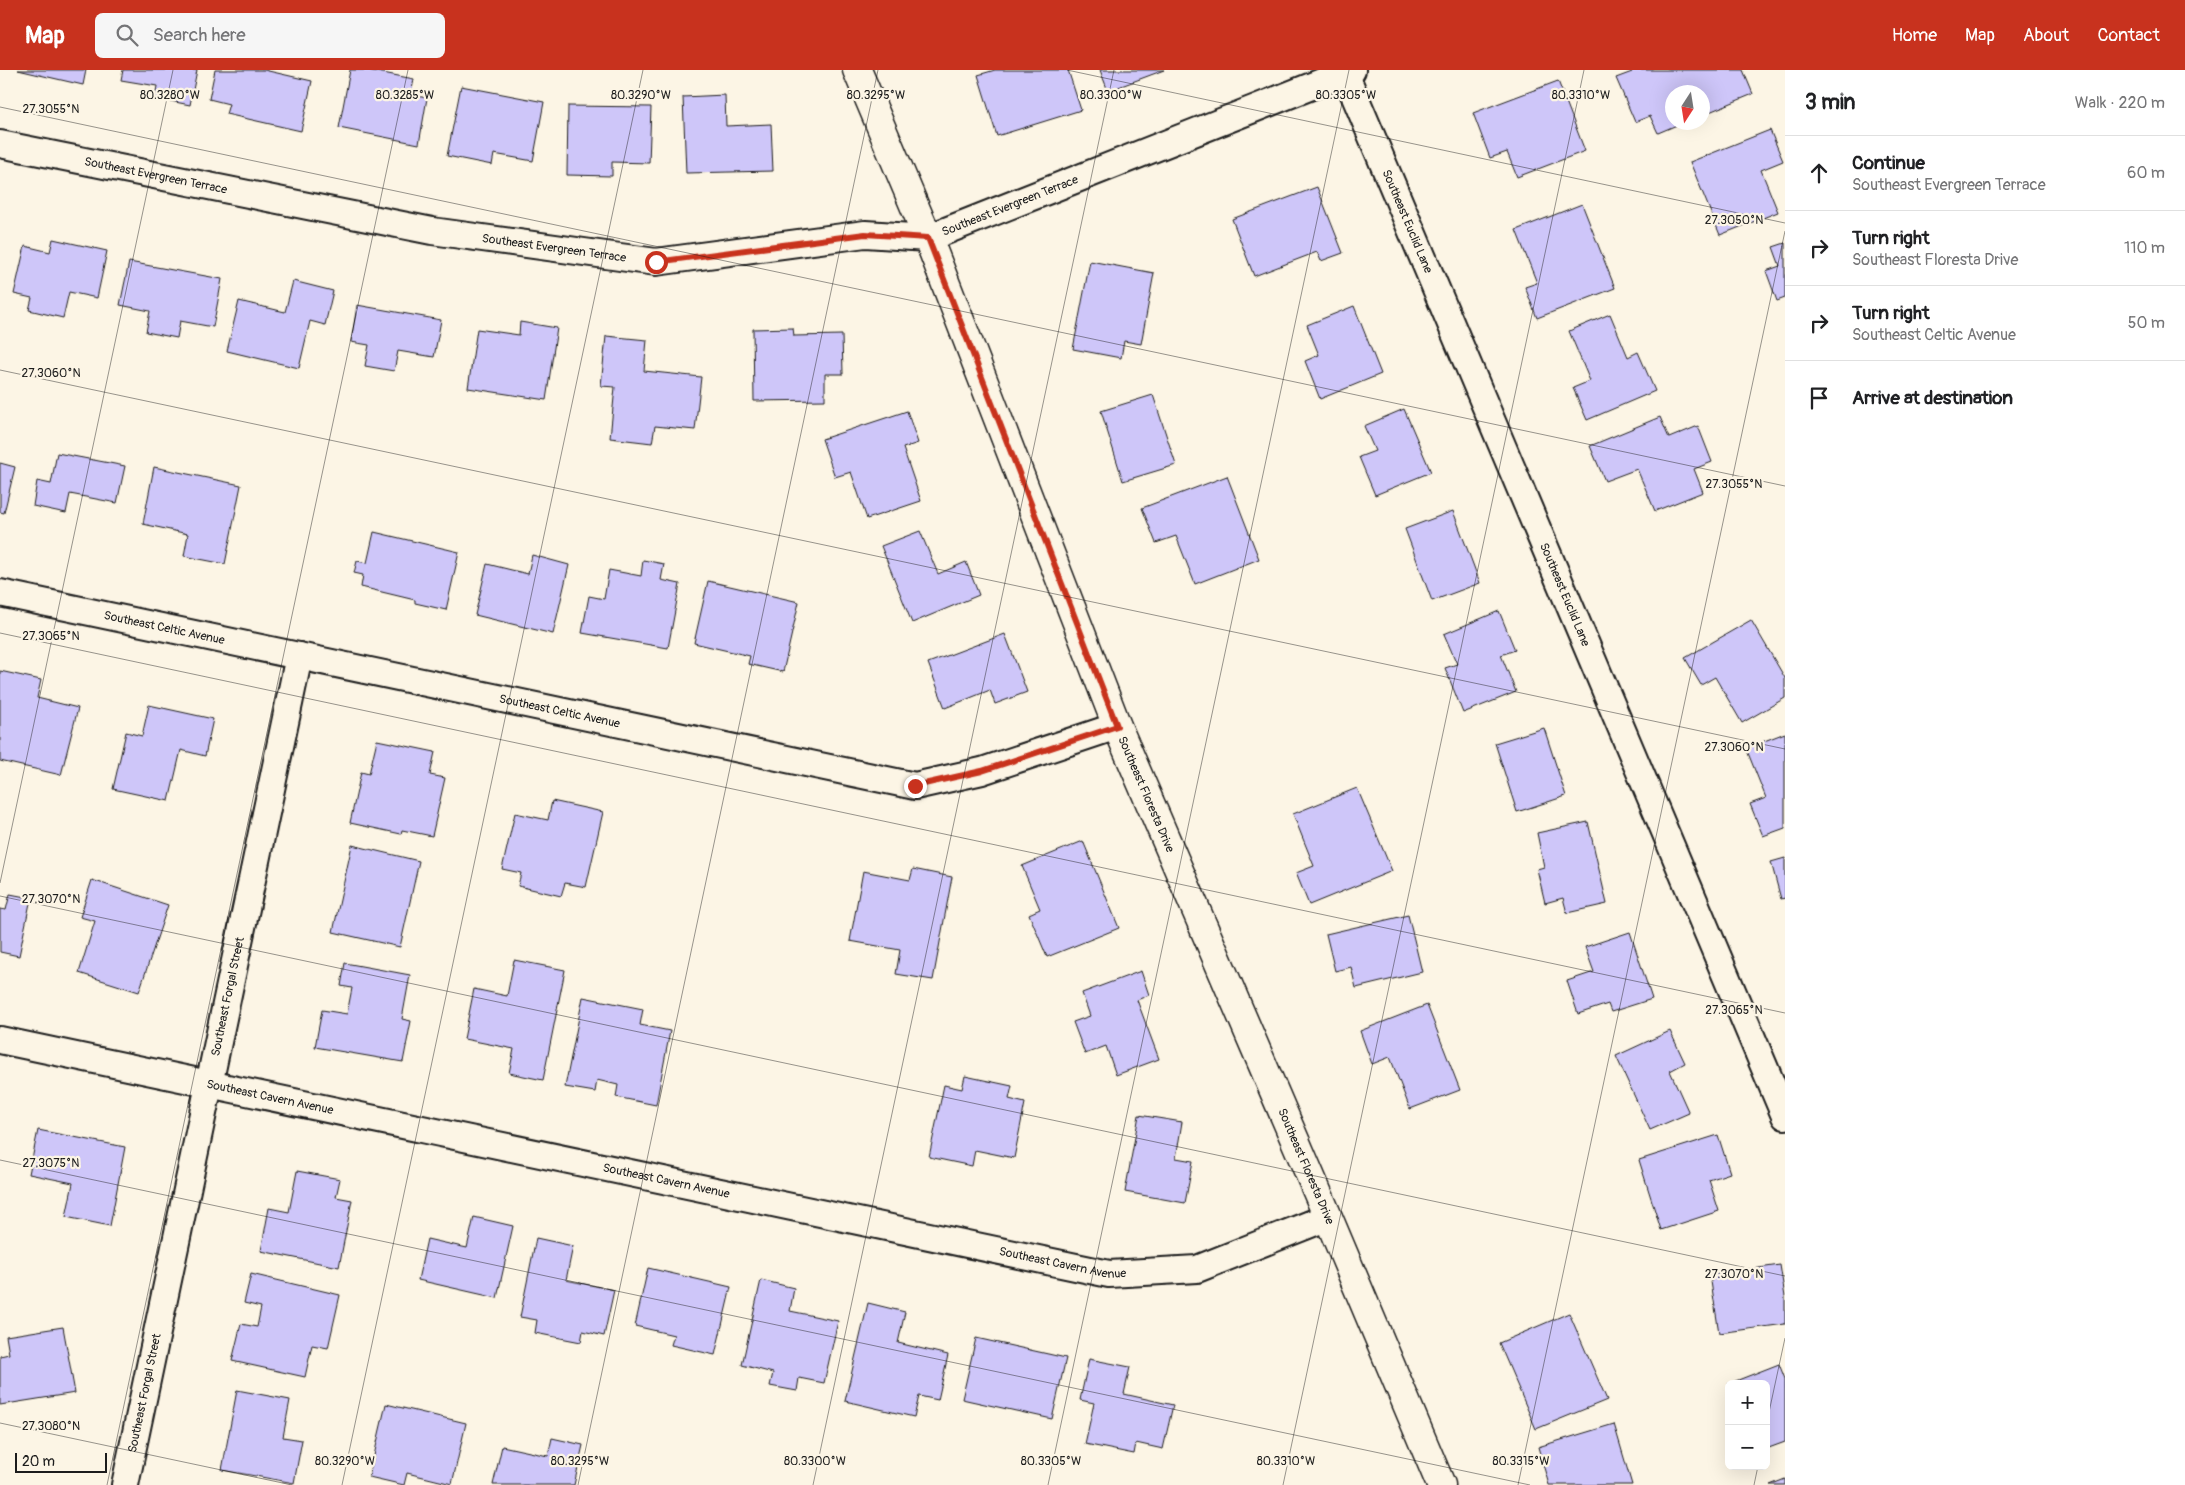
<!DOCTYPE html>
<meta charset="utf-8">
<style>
body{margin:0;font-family:Pangolin,sans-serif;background:#f6f6f6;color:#202124}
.controls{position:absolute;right:15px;bottom:15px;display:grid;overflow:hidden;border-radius:8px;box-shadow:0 5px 20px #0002}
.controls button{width:45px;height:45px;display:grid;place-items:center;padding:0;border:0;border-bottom:1px solid #e0e0e0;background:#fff;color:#202124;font:25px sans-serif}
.compass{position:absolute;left:1665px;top:15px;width:45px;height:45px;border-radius:50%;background:#fff;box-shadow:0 5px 20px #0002;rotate:192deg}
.scale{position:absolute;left:15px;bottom:12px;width:92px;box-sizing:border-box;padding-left:5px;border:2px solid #1c1c1c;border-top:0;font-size:14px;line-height:18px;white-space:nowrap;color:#1c1c1c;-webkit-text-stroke:4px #fcf5e5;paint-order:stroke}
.stop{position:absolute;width:15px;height:15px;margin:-11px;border:4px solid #c8321e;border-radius:50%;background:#fff}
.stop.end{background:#c8321e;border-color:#fff;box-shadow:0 1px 5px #0008}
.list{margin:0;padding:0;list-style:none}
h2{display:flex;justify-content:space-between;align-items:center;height:65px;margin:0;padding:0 20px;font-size:21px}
h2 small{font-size:16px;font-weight:400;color:#757577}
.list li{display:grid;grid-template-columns:32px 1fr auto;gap:15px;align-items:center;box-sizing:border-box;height:75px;padding:0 20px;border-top:1px solid #e0e0e0}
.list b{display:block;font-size:19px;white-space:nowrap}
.list p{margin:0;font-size:16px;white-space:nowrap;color:#757577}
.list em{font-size:16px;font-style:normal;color:#757577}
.icon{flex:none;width:28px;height:28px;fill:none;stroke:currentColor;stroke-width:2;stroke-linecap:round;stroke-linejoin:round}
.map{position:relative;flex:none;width:1785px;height:1415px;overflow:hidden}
header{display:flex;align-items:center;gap:30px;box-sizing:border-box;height:70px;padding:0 25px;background:#c8321e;color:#fff}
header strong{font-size:24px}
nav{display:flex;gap:28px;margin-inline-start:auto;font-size:18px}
.search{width:350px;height:45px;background:#f6f6f6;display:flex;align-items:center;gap:12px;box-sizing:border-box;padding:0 18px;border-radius:8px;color:#757577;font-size:19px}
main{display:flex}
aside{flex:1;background:#fff}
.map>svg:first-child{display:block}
.building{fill:#cec6f9;stroke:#1c1c1c}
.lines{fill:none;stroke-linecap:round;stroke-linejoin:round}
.street-casing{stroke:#1c1c1c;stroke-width:30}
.secondary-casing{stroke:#1c1c1c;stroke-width:31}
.street{stroke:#fcf5e5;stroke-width:26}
.secondary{stroke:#fcf5e5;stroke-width:28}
.route{stroke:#c8321e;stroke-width:6}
.ticks{fill:none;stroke:#1c1c1c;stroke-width:1;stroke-opacity:0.45}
.labels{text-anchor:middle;stroke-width:4.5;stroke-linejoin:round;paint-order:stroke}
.street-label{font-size:12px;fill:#1c1c1c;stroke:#fcf5e5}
.ticks-label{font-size:12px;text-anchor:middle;fill:#1c1c1c;stroke:#fcf5e5;stroke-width:4.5;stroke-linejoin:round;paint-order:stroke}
</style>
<header>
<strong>Map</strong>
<div class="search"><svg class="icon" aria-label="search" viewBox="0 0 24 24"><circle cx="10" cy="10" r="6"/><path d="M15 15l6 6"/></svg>Search here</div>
<nav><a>Home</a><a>Map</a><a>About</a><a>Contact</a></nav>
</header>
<main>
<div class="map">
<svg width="1785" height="1415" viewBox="0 0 1785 1415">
<rect width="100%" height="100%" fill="#fcf5e5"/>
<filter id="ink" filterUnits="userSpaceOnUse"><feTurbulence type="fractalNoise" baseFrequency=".02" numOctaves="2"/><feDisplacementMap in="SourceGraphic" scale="10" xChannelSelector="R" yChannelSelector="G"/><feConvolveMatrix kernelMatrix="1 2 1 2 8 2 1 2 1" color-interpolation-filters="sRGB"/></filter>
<g filter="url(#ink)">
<path class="building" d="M18,0h68l-3,15z
M123,0h74l-7,35 -35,-7 2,-12 -36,-6z
M215,0h49l48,11 -11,50 -75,-17 3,-10 -20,-5z
M350,0h17l47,9 -3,16 16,3 -8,46 -80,-16z
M995,0h73l13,40 -84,26 -19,-61z
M1100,0h64l-56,21z
M1631,0h112l10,24 -51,21v-23h-30v30h12l-26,11 -8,-17 -15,6 -19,-44 16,-6z
M1558,11l27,70 -68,26 -10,-25 -17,6 -17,-45z
M461,16l83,16 -11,59 -39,-7 -2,11 -45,-9z
M725,25l1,31 45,-2 2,47 -87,2 -3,-76z
M568,36l83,1 -2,56 -37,-1v14l-45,-1z
M1770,60l13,31 -22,9 17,42 -58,23 -30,-73z
M1317,117l26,66 -22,8 -4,-9 -63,24 -22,-57z
M1582,134l33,84 -78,30 -12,-31 12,-4 -21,-53z
M53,169l54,12 -10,47 -28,-6 -6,26 -34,-8 3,-12 -18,-4 11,-48 25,6z
M1785,173v55l-8,3 -11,-30 14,-5 -7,-19z
M1090,191l64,12 -13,71 -17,-3 -3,17 -48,-9z
M129,192l93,17 -9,48 -33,-6 -3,17 -31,-6 4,-21 -30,-6z
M293,211l40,10 -8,34 -15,-4 -11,47 -72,-17 12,-50 46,11z
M357,235l84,15 -7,37 -36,-6 -4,20 -29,-5 4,-21 -18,-3z
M1354,236l27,68 -61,25 -15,-38 14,-6 -12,-30z
M1610,244l18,43 10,-5 17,39 -68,29 -14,-32 17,-7 -21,-50z
M520,252l37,6 -11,72 -78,-12 9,-59 42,6z
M793,258l1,8 48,-1 1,39h-18v26l-71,1 -1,-72z
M606,266l41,4 -3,31 57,6 -6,53 -40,-4 -3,17 -42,-5 5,-51 -14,-1z
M1153,325l23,70 -53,16 -22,-70z
M1404,339l27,63 -56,23 -16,-38 16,-6 -11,-25z
M907,341l11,32 -15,5 18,53 -54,18 -16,-47 -16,5 -13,-38z
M1660,347l9,21 29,-12 14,36 -18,7 9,23 -48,19 -18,-42 -32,12 -15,-35z
M57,383l68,13 -8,37 -47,-9 -4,19 -33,-7 4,-25 14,3z
M0,393l15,4 -11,46 -4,-1z
M154,397l87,18 -16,79 -41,-8 4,-22 -45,-10z
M1227,406l32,83 -64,25 -19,-48 -20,7 -14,-35z
M1453,441l27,72 -48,18 -27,-72z
M920,461l18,43 28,-12 13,33 -67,28 -31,-77z
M374,462l85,20 -13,58 -31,-7v-3l-54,-13 2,-12 -9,-2 3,-12 10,2z
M532,485l37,10 -16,69 -78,-19 12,-51 41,10z
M643,490l21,4 -3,16 19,4 -12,64 -86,-15 7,-37 15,3 5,-29 32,6z
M708,511l91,21 -16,70 -35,-8 2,-8 -56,-13z
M1499,541l16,39 -14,5 15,37 -53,21 -18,-45 12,-4 -13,-30z
M1751,550l34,58v20l-43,25 -27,-46 -14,8 -16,-27z
M1005,564l22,58 -32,12 -5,-14 -45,18 -17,-45z
M0,601l41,9 -4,18 41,10 -17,67 -61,-14z
M149,635l64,14 -8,37 -24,-6 -12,51 -56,-12 13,-57 16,4z
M1544,658l22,68 -49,16 -22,-69z
M1785,663v95l-22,8 -13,-32 16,-6 -20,-50z
M377,670l58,12 -5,23 15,3 -13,58 -30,-6 -1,4 -51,-11 11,-51 8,2z
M1357,718l35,83 -83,34 -13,-32 18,-7 -21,-52z
M552,731l51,11 -17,75 -21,-4 -4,13 -43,-10 3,-13 -19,-4 13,-56 33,7z
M1588,752l19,82 -40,9 -4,-15 -18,5 -8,-34 7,-2 -7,-34z
M1083,771l36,87 -72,29 -18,-43 11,-5 -18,-43z
M352,775l67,16 -19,86 -67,-15z
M1785,788v40l-4,1 -10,-37z
M913,799l39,8 -19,103 -37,-6 4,-24 -50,-9 13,-70 47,9z
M92,810l76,25 -29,87 -60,-19 16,-52 -15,-4z
M10,824l21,4 -12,58 -19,-4v-43l6,1z
M1408,845l14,57 -66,16 -5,-21 -16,4 -9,-37z
M1630,862l22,67 -41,13 -3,-8 -30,10 -11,-33 27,-9 -9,-25z
M514,890l51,10 -22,110 -34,-7 5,-24 -50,-10 10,-50 33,7z
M345,893l65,12 -8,44 9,2 -8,41 -88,-15 7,-37 25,4 5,-26 -11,-2z
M1141,901l8,24 -12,5 22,59 -43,16 -10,-29 -21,8 -12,-32 17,-6 -8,-23z
M583,927l60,12 -3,16 30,6 -14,74 -40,-8 2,-12 -21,-5 -2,12 -30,-5z
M1427,935l33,85 -50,19 -20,-52 -18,7 -12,-33z
M1670,961l15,32 -15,8 19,42 -39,17 -34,-74z
M965,1006l47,10 -3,13 16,4 -11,55 -39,-8 -3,16 -43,-9 15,-72 18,4z
M1139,1045l43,7 -6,36 17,3 -8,42 -60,-11z
M38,1060l87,17 -15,79 -44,-9 7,-34 -44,-9z
M1718,1065l12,38 -21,7 10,31 -58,19 -22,-70z
M297,1101l43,8 -4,18 16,3 -13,67 -78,-16 8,-43 20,4z
M474,1147l39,9 -16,72 -79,-18 9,-41 40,9z
M536,1168l37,8 -7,34 48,10 -10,46 -21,-5 -2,11 -46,-9 2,-13 -17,-3z
M1780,1195l5,32v27l-66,9 -9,-58z
M648,1198l83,19 -16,68 -44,-10 3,-10 -39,-9z
M251,1204l89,21 -12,53 -16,-3 -7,32 -73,-16 9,-37 16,3 4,-20 -17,-4z
M761,1210l33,8 -4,23 48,10 -14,62 -25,-5 -2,13 -27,-5 3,-13 -31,-8z
M868,1233l37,9 -7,31 50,12 -10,45 -19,-4 -5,21 -69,-16z
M1569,1243l38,87 -71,29 -37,-86z
M63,1257l12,66 -75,12v-49l9,-2 -3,-18z
M976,1268l90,20 -14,61 -90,-20z
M1089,1289l41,8 -6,27 49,11 -10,44 -27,-6 -2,11 -49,-10 9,-41 -14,-3z
M1779,1294l6,15v63l-19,7v-65h-38z
M237,1320l53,10 -7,37 19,3 -8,43 -72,-13z
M386,1334l80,19 -14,61 -45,-11 -3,12 -35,-8z
M1614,1354l18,61h-83l-11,-38z
M552,1368l31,7 -9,40h-81l9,-39 46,10z
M1785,1409v6h-15z"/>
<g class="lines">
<g class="street-casing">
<g id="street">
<path id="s1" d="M1345,3l440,1043"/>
<path id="s2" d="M0,74l432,87 224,31 209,-28 63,4 424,-168"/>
<path id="s3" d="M0,523l915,193 67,-15 135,-45"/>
<path id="s4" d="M0,970l1109,234 88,-5 131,-52"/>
<path id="s5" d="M125,1415l174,-829"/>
</g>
</g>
<g class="secondary-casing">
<g id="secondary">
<path id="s6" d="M857,0l71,168 189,488 211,491 113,268"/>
</g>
</g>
<use href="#street" class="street"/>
<use href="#secondary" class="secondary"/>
</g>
</g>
<g class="lines" filter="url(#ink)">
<path class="route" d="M656,192l209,-28 63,4 189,488 -135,45 -67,15"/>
</g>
<path class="ticks" d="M1067,0l718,153M0,37l1785,379M0,300l1785,379M0,563l1785,380M0,813l173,-813M0,826l1785,380M0,1090l1530,325M0,1353l292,62M1766,1356l19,-88M107,1415l301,-1415M342,1415l301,-1415M578,1415l300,-1415M813,1415l301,-1415M1048,1415l301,-1415M1283,1415l301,-1415M1518,1415l267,-1254M1754,1415l4,-19"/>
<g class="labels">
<g class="street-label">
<text dy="4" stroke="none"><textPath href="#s2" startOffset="159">Southeast Evergreen Terrace</textPath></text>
<text dy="4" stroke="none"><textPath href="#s2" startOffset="1029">Southeast Evergreen Terrace</textPath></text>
<text dy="4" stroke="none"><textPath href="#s1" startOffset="161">Southeast Euclid Lane</textPath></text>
<text dy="4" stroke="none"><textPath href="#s2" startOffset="564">Southeast Evergreen Terrace</textPath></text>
<text dy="4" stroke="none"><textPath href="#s1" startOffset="566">Southeast Euclid Lane</textPath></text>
<text dy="4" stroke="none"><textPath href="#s3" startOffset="168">Southeast Celtic Avenue</textPath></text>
<text dy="4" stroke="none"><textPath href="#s3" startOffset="572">Southeast Celtic Avenue</textPath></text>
<text dy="4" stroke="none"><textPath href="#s6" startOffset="780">Southeast Floresta Drive</textPath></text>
<text dy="4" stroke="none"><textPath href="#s5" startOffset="499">Southeast Forgal Street</textPath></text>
<text dy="4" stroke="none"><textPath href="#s4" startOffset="276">Southeast Cavern Avenue</textPath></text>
<text dy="4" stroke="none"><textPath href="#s6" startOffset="1185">Southeast Floresta Drive</textPath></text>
<text dy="4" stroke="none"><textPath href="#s4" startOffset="681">Southeast Cavern Avenue</textPath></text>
<text dy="4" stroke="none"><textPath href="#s4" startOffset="1086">Southeast Cavern Avenue</textPath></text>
<text dy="4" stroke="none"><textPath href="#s5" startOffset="94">Southeast Forgal Street</textPath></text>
</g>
</g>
<g class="ticks-label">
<text x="170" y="29">80.3280°W</text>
<text x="405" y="29">80.3285°W</text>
<text x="641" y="29">80.3290°W</text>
<text x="876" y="29">80.3295°W</text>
<text x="1111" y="29">80.3300°W</text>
<text x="1346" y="29">80.3305°W</text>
<text x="1581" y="29">80.3310°W</text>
<text x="51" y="43">27.3055°N</text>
<text x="1734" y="154">27.3050°N</text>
<text x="51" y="307">27.3060°N</text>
<text x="1734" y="418">27.3055°N</text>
<text x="51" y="570">27.3065°N</text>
<text x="1734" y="681">27.3060°N</text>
<text x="51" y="833">27.3070°N</text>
<text x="1734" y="944">27.3065°N</text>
<text x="51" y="1097">27.3075°N</text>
<text x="1734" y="1208">27.3070°N</text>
<text x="51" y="1360">27.3080°N</text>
<text x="345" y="1395">80.3290°W</text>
<text x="580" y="1395">80.3295°W</text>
<text x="815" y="1395">80.3300°W</text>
<text x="1051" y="1395">80.3305°W</text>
<text x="1286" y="1395">80.3310°W</text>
<text x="1521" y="1395">80.3315°W</text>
</g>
</svg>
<div class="controls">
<button>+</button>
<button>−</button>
</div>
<svg class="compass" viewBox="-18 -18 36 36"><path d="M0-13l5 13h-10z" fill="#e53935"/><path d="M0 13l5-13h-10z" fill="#757577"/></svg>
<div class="scale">20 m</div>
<div class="stop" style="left:656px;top:192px"></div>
<div class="stop end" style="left:915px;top:716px"></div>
</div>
<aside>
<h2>3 min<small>Walk · 220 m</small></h2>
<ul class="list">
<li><svg class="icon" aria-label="ahead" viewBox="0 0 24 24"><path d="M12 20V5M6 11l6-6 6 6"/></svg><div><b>Continue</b><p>Southeast Evergreen Terrace</p></div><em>60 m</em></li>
<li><svg class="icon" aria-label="right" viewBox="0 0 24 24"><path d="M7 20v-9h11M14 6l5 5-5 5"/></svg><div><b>Turn right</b><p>Southeast Floresta Drive</p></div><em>110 m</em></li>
<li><svg class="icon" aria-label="right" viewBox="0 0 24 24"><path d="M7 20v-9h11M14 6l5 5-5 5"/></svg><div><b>Turn right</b><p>Southeast Celtic Avenue</p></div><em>50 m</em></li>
<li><svg class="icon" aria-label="arrive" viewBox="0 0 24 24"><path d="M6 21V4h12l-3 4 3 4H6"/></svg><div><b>Arrive at destination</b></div></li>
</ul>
</aside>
</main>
